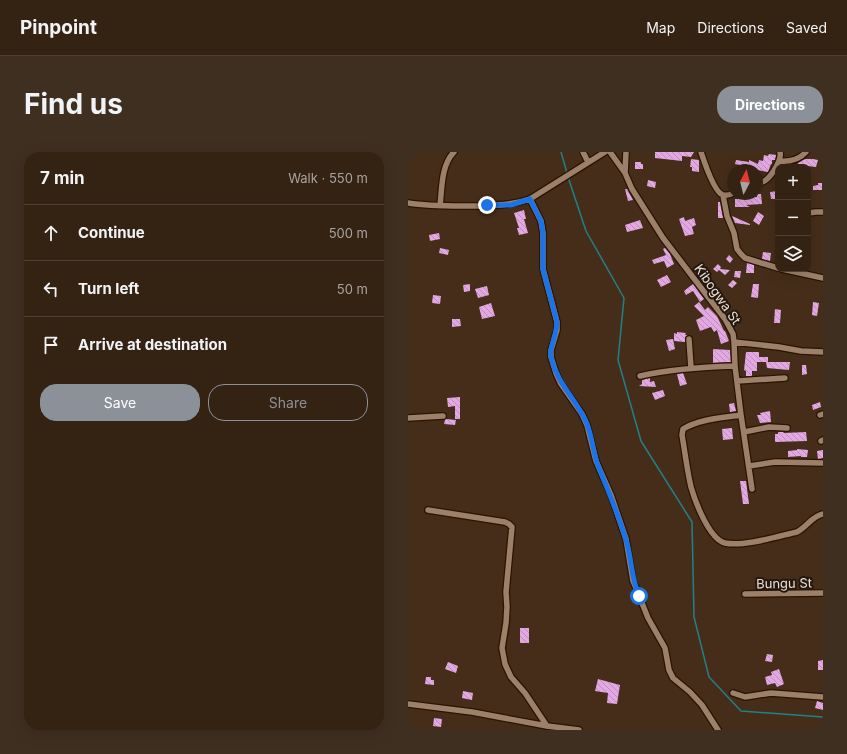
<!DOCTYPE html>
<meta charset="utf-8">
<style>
body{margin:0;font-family:Inter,sans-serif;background:#3f2f21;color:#f1f3f6}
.controls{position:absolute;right:12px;top:12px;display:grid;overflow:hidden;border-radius:8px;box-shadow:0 4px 16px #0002}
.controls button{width:36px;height:36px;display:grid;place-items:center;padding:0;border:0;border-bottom:1px solid #4e3f33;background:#342213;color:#f1f3f6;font:20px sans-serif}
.compass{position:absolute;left:319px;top:12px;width:36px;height:36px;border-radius:50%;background:#342213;box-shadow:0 4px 16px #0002;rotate:7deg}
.stop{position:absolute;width:12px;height:12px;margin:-9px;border:3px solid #1a73e8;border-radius:50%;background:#fff}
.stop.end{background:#1a73e8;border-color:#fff;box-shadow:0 1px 4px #0008}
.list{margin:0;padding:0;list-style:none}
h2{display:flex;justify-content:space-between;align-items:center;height:52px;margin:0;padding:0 16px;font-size:17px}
h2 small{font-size:13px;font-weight:400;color:#a9a4a0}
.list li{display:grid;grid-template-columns:26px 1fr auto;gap:12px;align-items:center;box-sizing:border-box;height:56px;padding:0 16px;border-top:1px solid #4e3f33}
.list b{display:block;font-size:15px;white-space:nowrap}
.list em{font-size:13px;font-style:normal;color:#a9a4a0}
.actions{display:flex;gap:8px;padding:12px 16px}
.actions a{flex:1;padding:9px 0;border:1px solid #8c9099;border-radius:16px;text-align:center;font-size:14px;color:#8c9099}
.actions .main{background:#8c9099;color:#fff}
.icon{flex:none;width:22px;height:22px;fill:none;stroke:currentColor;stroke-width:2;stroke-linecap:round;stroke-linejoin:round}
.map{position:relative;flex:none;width:415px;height:578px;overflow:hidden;border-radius:16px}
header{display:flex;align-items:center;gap:24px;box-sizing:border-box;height:56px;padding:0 20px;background:#342213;border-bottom:1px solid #4e3f33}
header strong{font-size:19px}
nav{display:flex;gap:22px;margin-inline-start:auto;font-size:14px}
.intro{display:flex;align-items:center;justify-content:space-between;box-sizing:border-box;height:96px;padding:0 24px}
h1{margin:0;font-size:28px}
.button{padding:10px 18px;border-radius:16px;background:#8c9099;color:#fff;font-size:14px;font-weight:700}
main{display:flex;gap:24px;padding:0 24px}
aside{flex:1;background:#342213;border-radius:16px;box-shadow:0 4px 16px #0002}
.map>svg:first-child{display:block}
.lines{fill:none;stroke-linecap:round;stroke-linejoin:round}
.stream{stroke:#22808a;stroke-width:1.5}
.building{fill:url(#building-back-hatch)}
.minor-casing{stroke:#2a1402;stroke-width:8}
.minor{stroke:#9c806a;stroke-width:5.5}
.route{stroke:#1a73e8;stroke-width:5}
.labels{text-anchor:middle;stroke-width:4;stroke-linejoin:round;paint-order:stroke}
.street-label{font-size:13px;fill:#eeded2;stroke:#23180f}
</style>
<header>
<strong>Pinpoint</strong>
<nav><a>Map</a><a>Directions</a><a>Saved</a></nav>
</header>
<div class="intro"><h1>Find us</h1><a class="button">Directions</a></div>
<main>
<aside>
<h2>7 min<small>Walk · 550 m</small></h2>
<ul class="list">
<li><svg class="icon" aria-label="ahead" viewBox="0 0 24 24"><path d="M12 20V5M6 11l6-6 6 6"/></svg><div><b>Continue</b></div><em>500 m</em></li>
<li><svg class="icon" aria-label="left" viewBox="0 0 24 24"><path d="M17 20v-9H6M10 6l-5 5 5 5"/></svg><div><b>Turn left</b></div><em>50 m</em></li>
<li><svg class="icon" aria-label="arrive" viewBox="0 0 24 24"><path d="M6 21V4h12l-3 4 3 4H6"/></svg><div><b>Arrive at destination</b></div></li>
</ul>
<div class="actions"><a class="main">Save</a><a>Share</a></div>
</aside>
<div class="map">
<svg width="415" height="578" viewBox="0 0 415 578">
<defs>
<pattern id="building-back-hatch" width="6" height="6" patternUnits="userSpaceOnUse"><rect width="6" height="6" fill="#e3a7e4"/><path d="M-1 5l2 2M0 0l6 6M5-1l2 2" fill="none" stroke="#bc8ebb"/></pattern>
</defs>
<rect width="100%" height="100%" fill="#452d19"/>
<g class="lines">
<path class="stream" d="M153,0l6,21
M160,25l18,54 38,67 -6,62 23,81 51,81 2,95 15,60 32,34 82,6"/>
</g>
<path class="building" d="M247,0h39l-3,5 -9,-1v5l-27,-3z
M361,2l7,1 -1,5h-3v4h-1l-3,8 -11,-2 -7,-3 -15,-3 1,-4 13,2v-2l9,4 1,-4 4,1 1,-6 4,1z
M283,7l8,1v12l-7,-1v-4h-2z
M397,7h8l5,1 -2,7 -9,-1v1h-10l1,-4z
M227,10h6v2h2v5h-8z
M240,28l8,2 -1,6 -8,-2z
M410,31h4v7h-9v-4l5,-1z
M217,37h2l6,11 -5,1z
M370,39v8h-7l-1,-7z
M349,42h4l1,10 -16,1 4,2h-15v-8h8v-2h14z
M310,50h2l3,16h-5z
M116,58l2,9h-2l4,14 -9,2 -2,-7h2l-5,-15z
M350,60l6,4 -5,9 -6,-4z
M324,64l18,8v1l-15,-2z
M276,65l1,4 9,-3 2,7 -4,2 2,7 -9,2 -6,-17z
M232,68l3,8 -16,4 -2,-7z
M31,81l1,6 -10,2 -1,-6z
M32,96l9,2 -1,5 -9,-2z
M257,96l5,6 4,10 -7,4 -3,-7 -10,3 -2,-4 14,-5 -3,-6z
M355,100l8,1 -1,8 -8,-2z
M321,103l4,4 -3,4 -4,-4z
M339,111l7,2v8h-8z
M310,112l3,3 -1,2 10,1 -5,5 -6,-5 -2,2 -4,-3z
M327,119h6l-1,7 -6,-1z
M259,123l4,7 -10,5 -4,-7z
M325,128l4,3 -5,5 -4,-3z
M62,132v7l-6,1 -1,-7z
M285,132l11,15 -4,3 -7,-11 -7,4 -2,-4z
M345,132h6l-1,14 -7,-1z
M79,134l2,9 -11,3 -3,-9z
M25,143l8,1 -1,8 -8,-1z
M291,150l6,8 3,-3 9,9 7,15h1l4,10 -8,3 -4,-14 -3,2 -3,-5 -11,4 -4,-11 8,-4 -10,-10z
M405,150l6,1 -2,13 -5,-1z
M83,151l4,13 -13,3 -3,-12z
M367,157l6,1 -1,13h-6z
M44,167h8l1,7 -9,1z
M269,180l9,1 -1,2h3l-3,3v4l-11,-1v-8l3,1z
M265,187l2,10 -6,2 -3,-11z
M305,197l17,1 1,12 -18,1z
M338,200h13v5h9v5h22l-1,8 -22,-2 -1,-6h-9v9h-5v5h-6v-5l-2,-1z
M394,213h4l1,9 -5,1z
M275,221l4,11 -7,2 -3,-12z
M242,226v4l4,-1 2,6 -17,-1 3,-2v-4z
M255,238l2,6 -10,4 -3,-7z
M52,245v22h-5v-13l-7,1 -1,-9z
M412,250l1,5 -8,3 -1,-5z
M326,251l2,8 -6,1 -1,-8z
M362,259l1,11 -11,1 -3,-8h4l-1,-2z
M38,267l10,1 -1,5 -11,-1 1,-4z
M324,276l1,11 -10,1 -1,-11z
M370,280h5l1,1 22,-1 1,9 -32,1v-8h3z
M389,297l11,1 -1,7h-6v-1l-13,1v-6l9,-1z
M415,298v8l-5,1 -1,-8z
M332,329h6l3,23h-6z
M112,476h9v15h-9z
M359,502l6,1 -1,7 -7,-1z
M415,508v10h-5v-9z
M40,510l10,4 -2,7 -11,-4z
M371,517l5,15 -7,3 -2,-4 -8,2 -2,-8 7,-2 -1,-3z
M18,525h5v3h3v5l-9,-1z
M190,527l22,6 -3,19 -10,-1 1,-10 -13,-2z
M55,539l10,2 -1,7 -10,-2z
M409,549l6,2v7l-8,-2z
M26,566l8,1 -1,8 -8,-1z"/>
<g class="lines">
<g class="minor-casing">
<path id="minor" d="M175,0l5,10
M202,0l15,21
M218,0l-1,21 7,16 31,49 62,81 8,15 1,8 1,24 6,49 11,74
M293,0c3,9 13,40 22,43 4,1 7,0 10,-2
M371,9c11,1 20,-1 27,-9
M349,32c3,-1 6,-2 9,-4 6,-5 16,-20 14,-28
M315,43l4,21 7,17 3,16 4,5 4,4 33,10
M122,47l11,22 2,12v36l14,53v8l-6,20v7l5,16 5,11 21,30 5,11 9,36 15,34 15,44 7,42 3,7 12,30 17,30 4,22 4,8 17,14 12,13 16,25
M0,51c24,4 48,3 72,3 18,-1 33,-1 50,-7l75,-47
M32,54c2,-17 1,-41 14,-54
M400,61l8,-1h7
M374,117l41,9
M281,187l2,29
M326,190l45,5 22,4 22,1
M232,224c31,-7 62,-9 95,-10
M329,229l48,-3
M333,263c-20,3 -41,4 -58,14l-1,6c3,17 5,35 9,52 4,14 18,52 34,56 18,4 54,-7 72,-11 10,-5 15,-16 26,-18
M412,263l3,-1
M0,266l35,-2
M336,280l25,-5 18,1
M413,289l2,-1
M341,314l26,-4 48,1
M20,358l77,12 4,2 3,3 -6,65 1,15 -1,16 -4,25 3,16 6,13 14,16 22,33
M337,442l78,-1
M325,541l12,4 26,-4 52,4
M0,552l64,8 75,14 32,4"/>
</g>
<use href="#minor" class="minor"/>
</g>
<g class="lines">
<path class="route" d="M79,53h24l19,-6 11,22 2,12v36l14,53c0,13 -8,25 -6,35 6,27 26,43 36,67 5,13 6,26 10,39 10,25 21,50 29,77 6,19 5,38 13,56"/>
</g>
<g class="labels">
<g class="street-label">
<text transform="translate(310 142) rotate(55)" y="5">Kibogwa St</text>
<text transform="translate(376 431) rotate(-1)" y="5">Bungu St</text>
</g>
</g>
</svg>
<div class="controls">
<button>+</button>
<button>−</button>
<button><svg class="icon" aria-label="layers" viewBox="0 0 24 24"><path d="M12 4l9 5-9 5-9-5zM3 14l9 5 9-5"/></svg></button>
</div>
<svg class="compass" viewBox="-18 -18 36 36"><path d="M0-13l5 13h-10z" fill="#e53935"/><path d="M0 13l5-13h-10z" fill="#a9a4a0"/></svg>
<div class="stop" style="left:231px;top:444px"></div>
<div class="stop end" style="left:79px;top:53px"></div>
</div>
</main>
